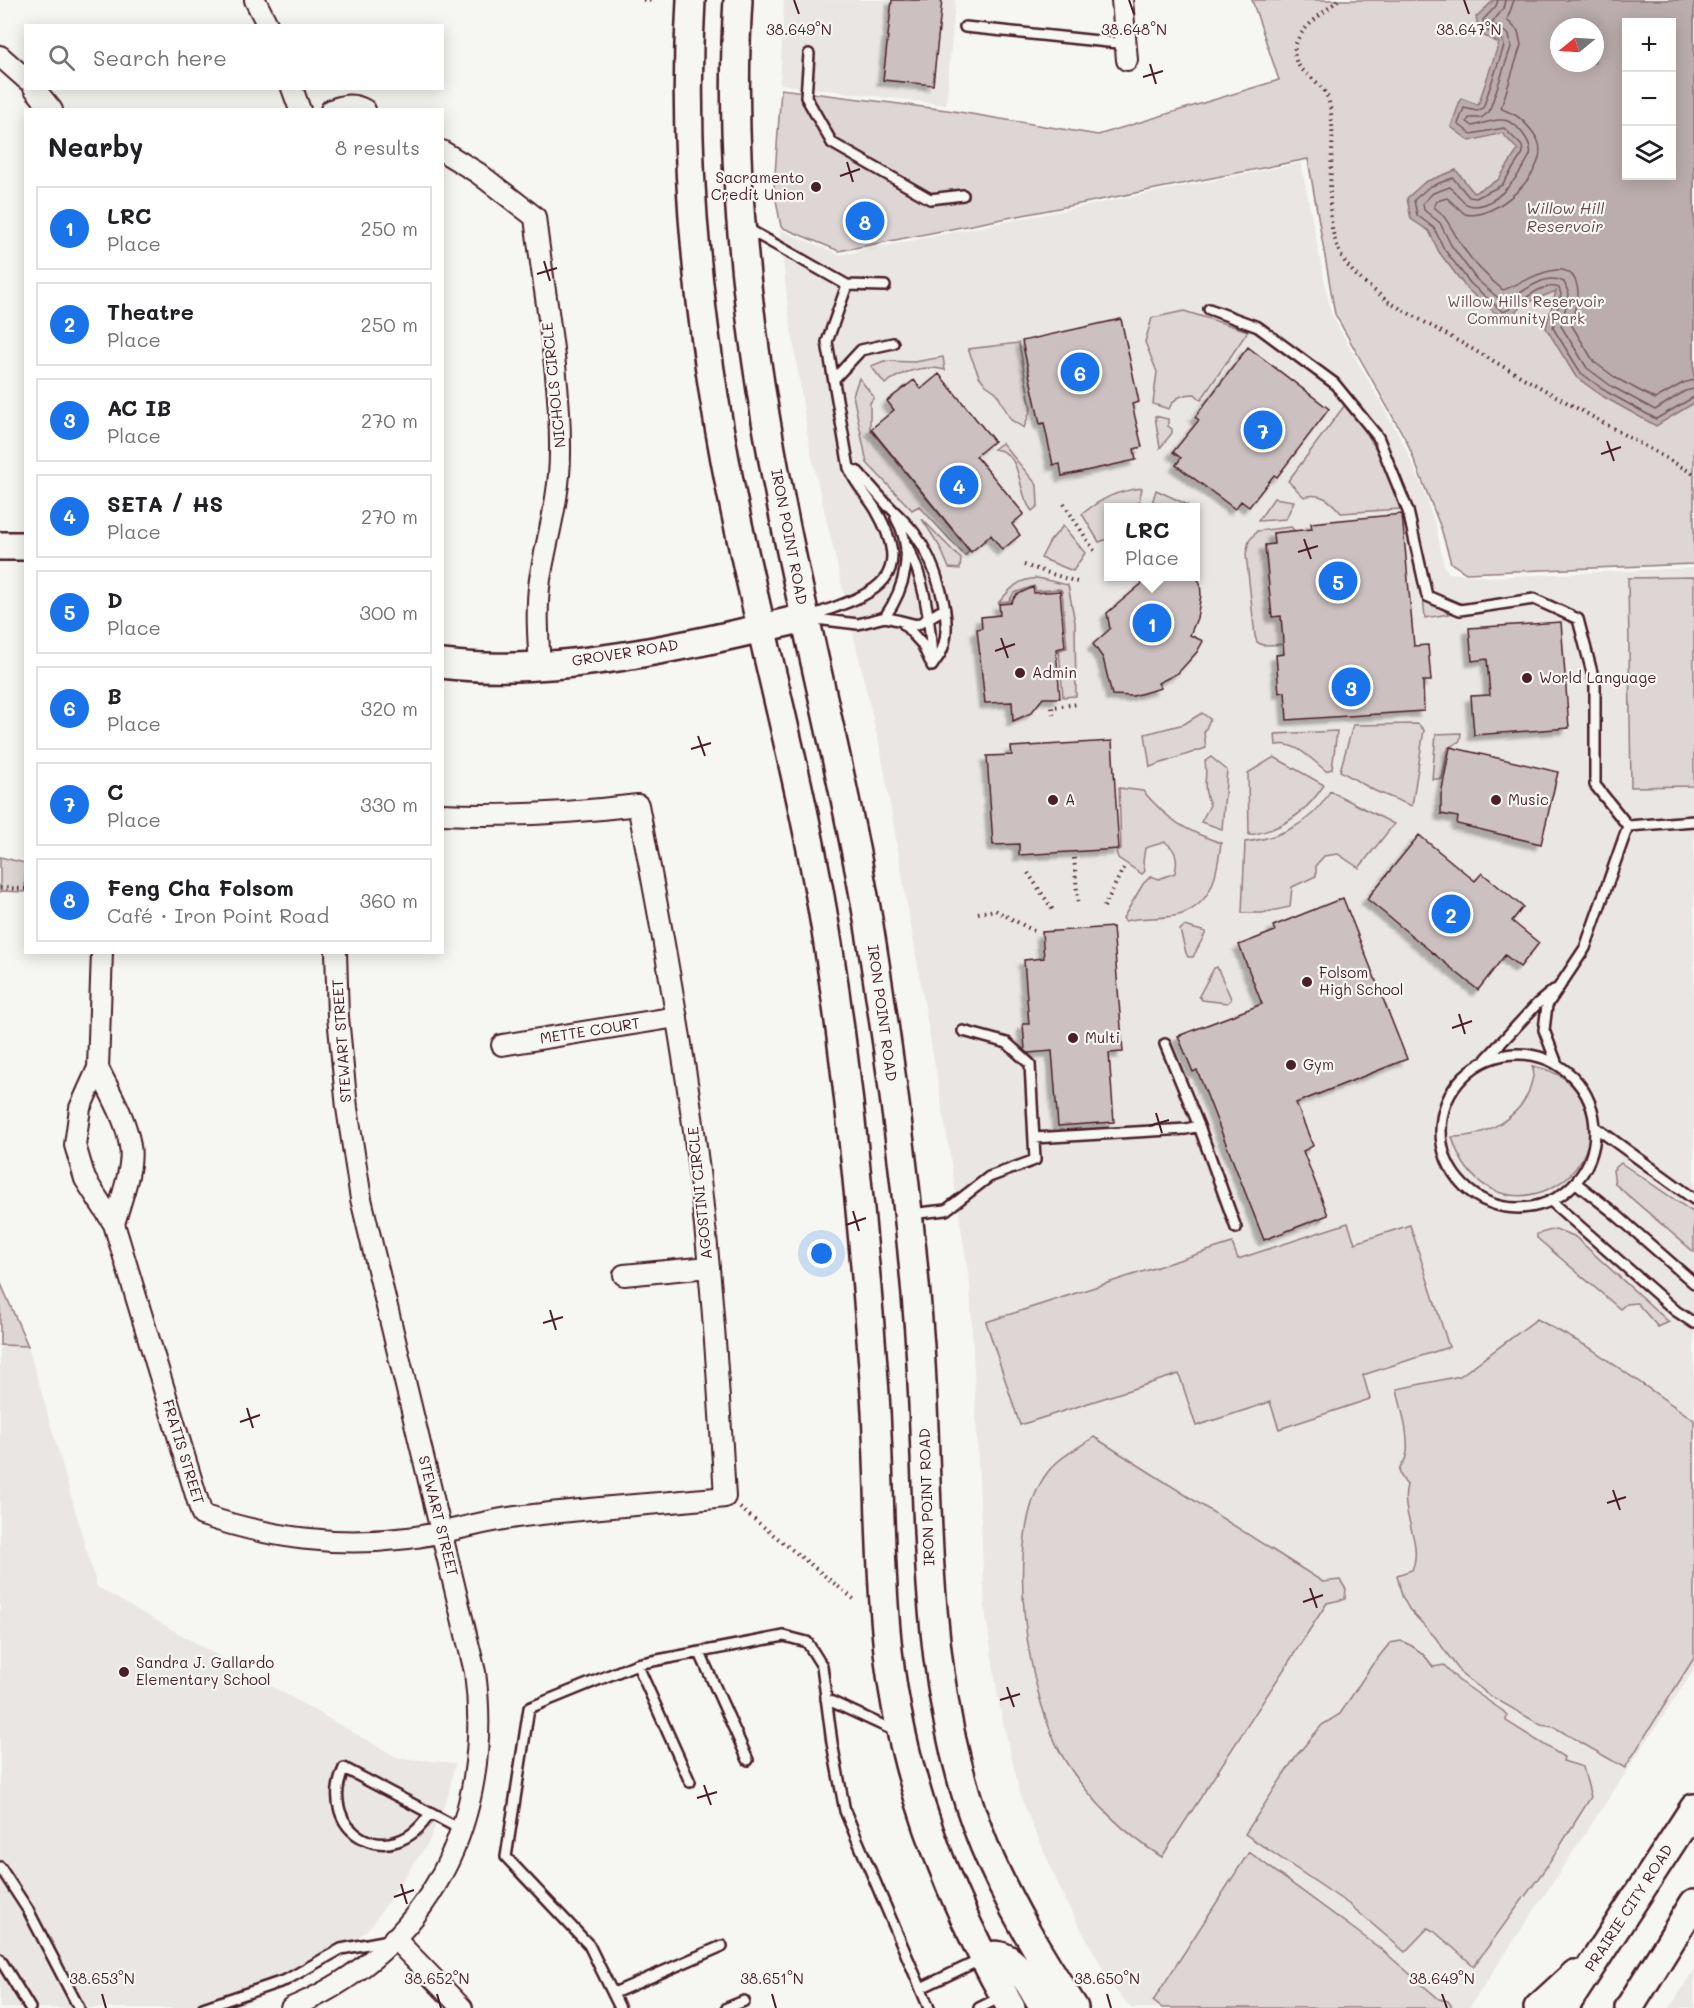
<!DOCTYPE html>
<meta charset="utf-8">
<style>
body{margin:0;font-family:Mali,sans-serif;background:#f2f2f2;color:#202124}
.controls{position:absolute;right:18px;top:18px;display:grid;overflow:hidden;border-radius:0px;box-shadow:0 3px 15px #0003}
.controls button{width:54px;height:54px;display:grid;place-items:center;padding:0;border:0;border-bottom:2px solid #e0e0e0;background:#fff;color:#202124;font:30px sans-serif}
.compass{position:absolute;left:1550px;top:18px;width:54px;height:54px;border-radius:50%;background:#fff;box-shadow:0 3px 15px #0003;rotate:252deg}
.you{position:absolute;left:822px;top:1254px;width:21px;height:21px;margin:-15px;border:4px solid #fff;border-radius:50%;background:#1a73e8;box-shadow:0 0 0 9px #1a73e833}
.badge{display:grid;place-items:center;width:39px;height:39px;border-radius:50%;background:#1a73e8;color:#fff;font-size:20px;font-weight:700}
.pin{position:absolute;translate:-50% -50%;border:3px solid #fff;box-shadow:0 2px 6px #0006}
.popup{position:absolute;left:1104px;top:503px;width:96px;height:78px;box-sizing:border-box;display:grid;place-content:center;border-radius:0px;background:#fff;filter:drop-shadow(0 2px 4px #0005);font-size:20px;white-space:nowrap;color:#757577}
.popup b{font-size:22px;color:#202124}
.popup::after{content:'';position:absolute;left:50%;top:100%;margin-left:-12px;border:12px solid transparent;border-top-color:#fff}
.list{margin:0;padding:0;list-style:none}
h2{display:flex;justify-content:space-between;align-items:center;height:78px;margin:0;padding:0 24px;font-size:26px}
h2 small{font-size:20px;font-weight:400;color:#757577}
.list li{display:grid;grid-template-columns:39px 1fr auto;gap:18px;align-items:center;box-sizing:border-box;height:84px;margin:0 12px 12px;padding:0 12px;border:2px solid #e0e0e0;border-radius:0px}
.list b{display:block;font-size:22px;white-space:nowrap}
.list p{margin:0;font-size:20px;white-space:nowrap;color:#757577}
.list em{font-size:20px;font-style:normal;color:#757577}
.icon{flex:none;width:33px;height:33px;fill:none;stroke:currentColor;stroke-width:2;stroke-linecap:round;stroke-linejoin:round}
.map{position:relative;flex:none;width:1694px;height:2008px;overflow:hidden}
.search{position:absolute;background:#fff;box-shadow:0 3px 15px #0003;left:24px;top:24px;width:420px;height:66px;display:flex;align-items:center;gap:15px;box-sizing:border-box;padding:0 21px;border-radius:0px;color:#757577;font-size:22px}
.panel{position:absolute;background:#fff;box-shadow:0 3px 15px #0003;left:24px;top:108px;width:420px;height:846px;border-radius:0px}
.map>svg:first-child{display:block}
.built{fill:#e9e6e3;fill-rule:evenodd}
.green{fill:#ddd6d5;stroke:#947a80;stroke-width:1.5;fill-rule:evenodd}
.water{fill:#bbadae;stroke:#8e747a;stroke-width:1.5;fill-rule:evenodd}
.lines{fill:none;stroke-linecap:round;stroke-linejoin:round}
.shore{stroke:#77585f;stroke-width:1.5}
.building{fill:#ccc1c0;stroke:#4a1f2b;stroke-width:1.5;filter:url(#shadow)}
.lane-casing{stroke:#4a1f2b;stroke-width:14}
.street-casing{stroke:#4a1f2b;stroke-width:24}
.secondary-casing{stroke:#4a1f2b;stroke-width:32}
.path{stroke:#4a1f2b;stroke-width:4;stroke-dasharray:1.5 4.5;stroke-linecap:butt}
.lane{stroke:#f6f6f2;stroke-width:9}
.street{stroke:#f6f6f2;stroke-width:20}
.secondary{stroke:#f6f6f2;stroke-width:27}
.ticks{fill:none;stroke:#4a1f2b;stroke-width:2}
.poi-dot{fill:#4a1f2b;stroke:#f6f6f2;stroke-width:2}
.labels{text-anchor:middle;stroke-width:4.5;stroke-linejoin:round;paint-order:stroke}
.poi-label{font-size:15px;fill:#4a1f2b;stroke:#f6f6f2;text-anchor:start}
.park-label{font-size:15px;fill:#6f4d56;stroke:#f6f6f2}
.street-label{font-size:15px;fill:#4a1f2b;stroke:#f6f6f2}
.water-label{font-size:16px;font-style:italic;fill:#6c4a52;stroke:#f6f6f2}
.ticks-label{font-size:15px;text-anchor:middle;fill:#4a1f2b;stroke:#f6f6f2;stroke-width:4.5;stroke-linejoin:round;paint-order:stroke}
</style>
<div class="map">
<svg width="1694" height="2008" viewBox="0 0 1694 2008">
<defs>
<filter id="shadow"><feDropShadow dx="-5.5" dy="5.5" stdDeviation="1.5" flood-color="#0004"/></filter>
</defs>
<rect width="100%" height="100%" fill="#f6f6f2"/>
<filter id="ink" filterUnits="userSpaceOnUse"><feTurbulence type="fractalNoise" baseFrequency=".0167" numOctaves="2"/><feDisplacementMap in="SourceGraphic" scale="12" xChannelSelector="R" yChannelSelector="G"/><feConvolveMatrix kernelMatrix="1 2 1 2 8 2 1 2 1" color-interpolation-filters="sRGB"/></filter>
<g filter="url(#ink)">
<path class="built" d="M784,0h171l-9,105 -166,-21z
M1301,163l30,151 72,129 19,43 14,41 8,39 5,7 41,4 204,-9v1102l-225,338h-338l-18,-21 -47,-85 -45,-104 -22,-94 -14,-95 -15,-324 -23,-149 -65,-379 -72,-308 -22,-141 -8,-78 60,25zM1108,508h88v68h-88z
M0,1345l28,1 69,241 301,171 57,5 -7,33 -20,47 -56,82 -36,34 -44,25 -49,20 -11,4h-232z
M1694,1969v39h-24z"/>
<path class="green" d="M1252,0h442v564l-228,9 -15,-10 -10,-35 -34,-86 -72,-128 -27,-155 -469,92 -58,-24 -7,-38 7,-100 166,21 151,25 181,-55zM1626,22h46v154h-46zM1559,27h36v36h-36z
M1184,311l64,20 -47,69 -6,-6c-12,0 -21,3 -26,15l-16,-5 4,-32 -12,-30 7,-24z
M1019,343l12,66 -7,19 -13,-8 -15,-28 -10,-7 -7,-9 -11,-27z
M943,357l2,13c-21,-6 -44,2 -60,14l-14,-18 13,-5 30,1z
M859,378l15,19 -4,6v26l99,122 -4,5 -46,-50 -7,4 -45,-47 -14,-68z
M1345,405c26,29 44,66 55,104l-59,4c-11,-13 -20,-21 -37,-16l-16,-16z
M1155,416l13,3v7l4,3v4l-12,15z
M1002,443l35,42 1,21 -6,5c-16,-19 -8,-59 -38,-62z
M1142,488l-4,19 -30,1v31l-9,3 -17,-28c20,-16 35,-23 60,-26z
M1156,490l32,15 -37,2z
M1274,498l20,3 -8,18 -28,2z
M922,519l39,40 -1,10 -11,-1 -9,-21z
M1063,526l22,27 -12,18 -32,-13 9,-17z
M1291,527l4,4 -22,2 1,11 -9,2 7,70h9l17,28 -36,1 -5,-3 -2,-6 -9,-82 3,-13 8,-10z
M1694,577v209l-63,1 -3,-209z
M1037,578l31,7 7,37 1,74 -13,1 -4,-47 8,-2 -5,-57 -2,-2 -24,2 -2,-5 -20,7 -5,8 -10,1c13,-15 18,-22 38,-24z
M1423,596l26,18 -24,4z
M1202,713l8,6 -6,14 2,15 -56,19 -5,-33 39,-10z
M1418,724l6,6 -12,76 -37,-15 -35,-20 13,-46z
M1337,731l-5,38 -6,2c-14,-11 -30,-30 -50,-26l-1,-11z
M1461,733l-1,8 -12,7 -6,31h-10l4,-45z
M1211,757l16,13 -5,59 -21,-7 9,-17c-9,-19 -2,-26 -5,-44z
M1274,757l50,28c-18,28 -42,45 -75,50l-1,-62z
M1119,788l24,3c26,30 41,39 78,52 -4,29 -7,59 -39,71 -18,6 -38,2 -57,7l-2,-3 20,-34 8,-8 8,3 16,-6c3,-13 2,-23 -10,-31l-20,6 -2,14 2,9 -3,3 -24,-16 -2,-7 5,-1z
M1330,791l64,33 -35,44 -21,-14 -14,2 -8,9v11l-24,11 -2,20 -28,6h-20l3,-71c34,-4 68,-19 85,-51z
M0,857l25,6v29l-24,-1 -1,2z
M1184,926l22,6 -13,25h-5l-2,-4 -6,-23z
M1217,967l13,29 1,4 -4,3 -25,-3 -3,-4 15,-28z
M1532,1066c26,5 42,15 52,39 33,80 -100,140 -132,32 33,0 71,-20 79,-53 2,-7 4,-12 1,-18z
M1621,1163l73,50v39l-79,-68 -2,-14z
M1348,1223l7,20 55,-18 39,122 -86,28 7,24 -91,30 -9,-27 -74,24 -17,-52 -159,51 -34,-103 246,-79 6,16z
M1555,1229l19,7 95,86 -11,5 -21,-24 -11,1 -6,5 -83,-71v-4z
M0,1283l1,1 27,62 -28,-1z
M1537,1319l53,29 104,72v238l-69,110 -71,-41 -13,-2 -52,-30 -28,-22 -26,-36 -26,-28 -7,-13 -5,-21 15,-5c12,-28 -13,-56 -5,-85 -16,-20 -2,-15 0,-33 2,-19 -6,-43 -10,-63l63,-13z
M1094,1437l229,145 17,-2 6,9 -1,10 -18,4 -165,254c-37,-23 -72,-57 -96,-95 -39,-61 -65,-228 -19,-289 11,-15 32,-26 47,-36z
M1401,1641c14,5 24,13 32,26l11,-2 14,15 45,31 4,4 -1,6 58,36 -1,4 20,6 8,30 -41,65 -76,104 -39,-34 -7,-4 -23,24 -55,-47 -105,-71 51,-78 26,-31 18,-11 32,-49 18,-22z
M1249,1852l132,97 58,50 9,2 5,7h-291l-9,-7z"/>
<path class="water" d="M1494,0h200v403l-38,23 -52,-29 -28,-20 -30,-49 10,-37 -32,13 -19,17 -38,-32 -28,-37 -10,-21 -18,-12 -4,-21 18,-16 31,-12 18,23 24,-13 20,-30 -16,-17 -32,8 -19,-14 10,-29 17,7 21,-62 -19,-9 -4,-17zM1626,22h46v154h-46zM1559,27h36v36h-36z"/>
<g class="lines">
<path class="shore" d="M1498,0l-2,6 -13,14 3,10 16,8 2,8 -21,62 -6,3 -13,-3 -6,16 13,10 33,-6 18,18 1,7 -21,32 -26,13 -7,-1 -16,-19 -24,9 -15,13 3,15 17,13 10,21 27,35 32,28c16,-5 37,-32 56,-24l2,6 -8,34 28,45 26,19 49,27 38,-22
M1505,0l-2,9 -11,14 17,12 2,12 -22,65 -8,6h-12l-2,4 6,4c9,-2 20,-7 29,-6 14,0 31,23 28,35 -10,20 -38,60 -64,49l-16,-17 -17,6 -10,10 1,7 16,13 11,22 25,34 27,23c17,-5 40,-32 61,-20l5,12 -8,32 26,42 24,18 44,24 30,-19 9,-2
M1514,0l-7,20 11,11 3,14 -20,63c3,3 7,3 12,6 9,4 21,18 25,27 13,29 -44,81 -73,73l-18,-16 -10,3 -3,6c13,10 16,20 25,34 11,19 27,35 44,49 18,-5 71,-44 75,2 1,11 -6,22 -7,32l23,38 22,16 39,21 28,-16 11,-3"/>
</g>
<path class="building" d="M892,0h50l-9,85 -50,-5z
M1121,319l18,83 -7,2 10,43 -8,2 2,11 -74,16 -2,-12 -7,1 -9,-42 -4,1 -18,-83z
M1248,347l81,62 -52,68 -3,-2 -25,32 -8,-6 -6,8 -59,-44 5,-7 -8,-6 26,-32 -4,-3z
M939,374l55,67 -18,15 48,58 -12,10 8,11 -18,15 -11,-15 -20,17 -100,-123 23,-19 -7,-9 27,-21 7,9z
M1402,514l12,132 14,-1 3,36h-8l1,30 -137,9 -2,-28 -6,1 -3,-38 8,-1 -3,-38 -9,1 -7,-72 9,-1 -1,-11 39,-4 -1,-6z
M1151,576h45l4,7 1,12 -4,23 -7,17 13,6 -6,11 -19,21 -20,10 3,5 -28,8 -21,-1 -9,-37 -10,-14 17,-15 -3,-16z
M1033,587l1,6 26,-2 5,56 -9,2 4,49h-17l-12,15 -18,8 -1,-19 -27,1 -8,-74 5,-1 -1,-11 19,-2 -1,-11 12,-1 5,-8z
M1561,622l8,106 -95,7 -3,-39 19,-1 -3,-36 -15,2 -3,-33z
M1112,741l7,108 -100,6v-11l-26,1 -6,-89 25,-1 -1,-8z
M1450,747l108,25 -17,72 -84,-20 1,-7 -17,-3v-19z
M1419,835l56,46 7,-8 41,34 -11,14 27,22 -19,24 -15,-12 -27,35 -111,-91z
M1343,898l64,161 -111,44 17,43 -10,5 25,64 -64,25 -67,-170 -4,2 -15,-36 84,-32 -23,-59 36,-14 -2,-5z
M1113,927l10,125 -14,1 5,69 -56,4 -6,-75 -24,2 -3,-3 -2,-26h6l-5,-64 20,-2 -2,-26z"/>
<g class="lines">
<g class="lane-casing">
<path id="lane" d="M965,27l162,17
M809,54l-3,43 26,46 98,56 33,-4
M746,228l101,57 38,1
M1209,309l49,18 76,56 44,54 30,74 19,85 33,14 74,-11 44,20 17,65v101l33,41
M835,378l26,-28 32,-7
M849,468l9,4 31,35
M886,503c9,10 21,20 29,31 19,26 40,84 27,116 -2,5 -7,11 -10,16
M907,546c19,35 24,80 25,120
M885,617c20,-29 30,-66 11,-99
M806,618c59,-23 114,-31 70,-108 -9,-15 -21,-26 -27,-42l-22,-126 20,-57
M807,618l51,6 27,-7 32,8 27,-16
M903,623l19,21 8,17
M1165,1044l34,82 37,102
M1441 1131a77 77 0 1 1 154 0a77 77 0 1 1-154 0Z
M1486,1059l51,-55 17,-14
M1557,1064l-13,-34 3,-25 38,-57 43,-122 66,-5
M1595,1127l99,72
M1034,1138l152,-9 13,-3
M1576,1183l37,29 81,71
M1551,1201l125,110 18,12
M910,1214l36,-4 43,-33 46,-17 -5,-96 -23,-21 -44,-12
M700,1653l48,107
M637,1664l53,118
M826,1699l71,33
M430,1813c-37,62 -115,20 -86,-45l118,62
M0,1867l28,43 51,98
M0,1959l30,49
M921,1988l59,-28
M614,1993l108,-47
M203,2008l83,-28 55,-31 48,-9
M620,2008l-31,-63 -83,-88 23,-149 108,-44 147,-28 23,6 15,24 10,77 13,68 84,197
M727,2008l17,-7
M979,2008l22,-11"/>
</g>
<g class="street-casing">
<path id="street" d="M255,0l13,26
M1122,0l5,60
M0,56l26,23
M34,88l18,22
M292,88l8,22
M331,110c13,-5 22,-7 34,0
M442,151l36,22 57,44c9,78 26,158 25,236 0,44 -13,84 -20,126 -4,29 -2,58 0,87
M102,952l-4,116 -18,40 -5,37 10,34 29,45 88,291c68,23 134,32 206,23 36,-4 71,-16 108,-21 69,-9 139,-13 209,-20 -7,-122 -15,-245 -31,-366 -15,-110 -35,-218 -56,-326 -66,8 -129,12 -196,9
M502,1045l175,-28
M98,1068c12,25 28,50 32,78 4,21 -10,56 -16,78
M624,1275l85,-8
M394,1938l68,70
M291,2008c140,-59 203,-190 184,-336l-114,-473 -14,-91 -9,-91 -2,-65"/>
</g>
<g class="secondary-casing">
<path id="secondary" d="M691,0c-10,165 8,330 40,491 32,158 77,313 100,473 21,142 34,287 44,430 5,79 4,158 11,236 11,136 58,261 125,378
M738,0c-10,160 9,325 39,482 30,159 73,315 97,475 20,129 37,259 46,390 11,166 0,341 64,498 24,58 56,111 90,163
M0,546h26
M442,664c113,14 253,-20 363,-46
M983,1959c29,-17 48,30 61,49
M1538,2008l37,-34
M1564,2008l130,-200
M1629,2008l65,-105"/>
</g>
<path class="path" d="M643,0l12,1
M1338,0c-13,12 -40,29 -43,47 -5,27 28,29 34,55 13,55 -19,127 26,172 10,10 22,18 32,27l307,173
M1064,504l31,48
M1024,565l53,17
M1053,715l-1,-8 27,-3
M1074,858l4,44
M1028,873l25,37
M0,888l26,1
M1104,907l20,-40
M978,913l17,-3 39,21
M740,1508l115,92"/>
<use href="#lane" class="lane"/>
<use href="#street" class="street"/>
<use href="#secondary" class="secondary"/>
</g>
</g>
<path class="ticks" d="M794,0l5,14M1129,0l5,14M1464,0l5,14M1150,64l6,20M1143,77l20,-6M847,162l6,20M840,176l20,-7M544,261l6,20M537,274l20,-6M1607,441l7,20M1601,454l20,-7M1304,539l7,20M1298,552l20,-6M1001,638l7,20M995,651l20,-7M698,736l7,20M691,749l20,-6M1459,1014l6,20M1452,1028l20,-7M1156,1113l6,20M1149,1126l20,-6M853,1211l6,20M846,1225l20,-7M550,1310l6,20M543,1323l20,-6M247,1408l6,20M240,1422l20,-7M1613,1490l7,20M1607,1503l19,-6M1310,1588l7,20M1303,1602l20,-7M1007,1687l7,20M1000,1700l20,-6M704,1785l7,20M697,1798l20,-6M401,1884l6,20M394,1897l20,-7M102,1994l4,14M437,1994l4,14M772,1994l4,14M1107,1994l4,14M1442,1994l5,14"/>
<g class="poi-dot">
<circle cx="816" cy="187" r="6"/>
<circle cx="1020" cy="673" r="6"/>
<circle cx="1527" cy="678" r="6"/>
<circle cx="1053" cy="800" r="6"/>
<circle cx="1496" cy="800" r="6"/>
<circle cx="1307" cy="982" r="6"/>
<circle cx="1073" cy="1038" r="6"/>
<circle cx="1291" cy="1065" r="6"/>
<circle cx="124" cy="1672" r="6"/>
</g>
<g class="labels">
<g class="poi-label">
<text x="804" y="183" text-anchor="end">Sacramento<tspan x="804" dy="17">Credit Union</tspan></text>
<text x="1032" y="678">Admin</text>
<text x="1539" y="683">World Language</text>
<text x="1065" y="805">A</text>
<text x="1508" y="805">Music</text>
<text x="1319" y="978">Folsom<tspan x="1319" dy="17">High School</tspan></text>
<text x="1085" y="1043">Multi</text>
<text x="1303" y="1070">Gym</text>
<text x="136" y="1668">Sandra J. Gallardo<tspan x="136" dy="17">Elementary School</tspan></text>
</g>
<g class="park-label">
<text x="1526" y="307">Willow Hills Reservoir<tspan x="1526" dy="17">Community Park</tspan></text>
</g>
<g class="street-label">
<text transform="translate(554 385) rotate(-96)" y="5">NICHOLS CIRCLE</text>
<text transform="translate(789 537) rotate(79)" y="5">IRON POINT ROAD</text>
<text transform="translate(625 653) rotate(-9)" y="5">GROVER ROAD</text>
<text transform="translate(882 1013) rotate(82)" y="5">IRON POINT ROAD</text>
<text transform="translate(590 1031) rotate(-9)" y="5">METTE COURT</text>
<text transform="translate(342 1041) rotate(-94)" y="5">STEWART STREET</text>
<text transform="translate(700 1193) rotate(-96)" y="5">AGOSTINI CIRCLE</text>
<text transform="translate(183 1452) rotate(73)" y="5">FRATIS STREET</text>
<text transform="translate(927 1497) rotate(-92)" y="5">IRON POINT ROAD</text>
<text transform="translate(438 1516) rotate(76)" y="5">STEWART STREET</text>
<text transform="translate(1629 1908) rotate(-57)" y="5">PRAIRIE CITY ROAD</text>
</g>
<g class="water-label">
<text x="1565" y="214">Willow Hill<tspan x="1565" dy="18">Reservoir</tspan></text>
</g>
</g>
<g class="ticks-label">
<text x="799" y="35">38.649°N</text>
<text x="1134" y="35">38.648°N</text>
<text x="1469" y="35">38.647°N</text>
<text x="102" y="1984">38.653°N</text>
<text x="437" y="1984">38.652°N</text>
<text x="772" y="1984">38.651°N</text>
<text x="1107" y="1984">38.650°N</text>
<text x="1442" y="1984">38.649°N</text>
</g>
</svg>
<div class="controls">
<button>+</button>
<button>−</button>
<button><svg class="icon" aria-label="layers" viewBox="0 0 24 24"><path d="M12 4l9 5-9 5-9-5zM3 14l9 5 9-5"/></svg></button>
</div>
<svg class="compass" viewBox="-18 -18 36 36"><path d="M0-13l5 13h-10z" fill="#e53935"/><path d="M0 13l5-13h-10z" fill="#757577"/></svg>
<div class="you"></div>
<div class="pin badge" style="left:1152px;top:623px">1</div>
<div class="popup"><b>LRC</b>Place</div>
<div class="pin badge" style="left:1451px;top:914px">2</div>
<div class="pin badge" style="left:1351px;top:687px">3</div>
<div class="pin badge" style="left:959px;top:485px">4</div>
<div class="pin badge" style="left:1338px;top:581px">5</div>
<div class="pin badge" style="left:1080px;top:372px">6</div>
<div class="pin badge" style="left:1263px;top:430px">7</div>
<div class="pin badge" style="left:865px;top:221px">8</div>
<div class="search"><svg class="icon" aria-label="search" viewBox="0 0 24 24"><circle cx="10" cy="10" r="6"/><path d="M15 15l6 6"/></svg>Search here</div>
<section class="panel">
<h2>Nearby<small>8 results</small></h2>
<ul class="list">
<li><span class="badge">1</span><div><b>LRC</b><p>Place</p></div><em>250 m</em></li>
<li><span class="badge">2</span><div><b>Theatre</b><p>Place</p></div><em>250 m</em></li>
<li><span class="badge">3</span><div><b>AC IB</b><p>Place</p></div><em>270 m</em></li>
<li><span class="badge">4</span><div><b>SETA / HS</b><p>Place</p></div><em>270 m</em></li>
<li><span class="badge">5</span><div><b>D</b><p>Place</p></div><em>300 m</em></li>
<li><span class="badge">6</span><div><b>B</b><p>Place</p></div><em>320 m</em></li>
<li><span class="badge">7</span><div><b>C</b><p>Place</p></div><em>330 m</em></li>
<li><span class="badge">8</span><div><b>Feng Cha Folsom</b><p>Café · Iron Point Road</p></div><em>360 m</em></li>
</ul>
</section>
</div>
